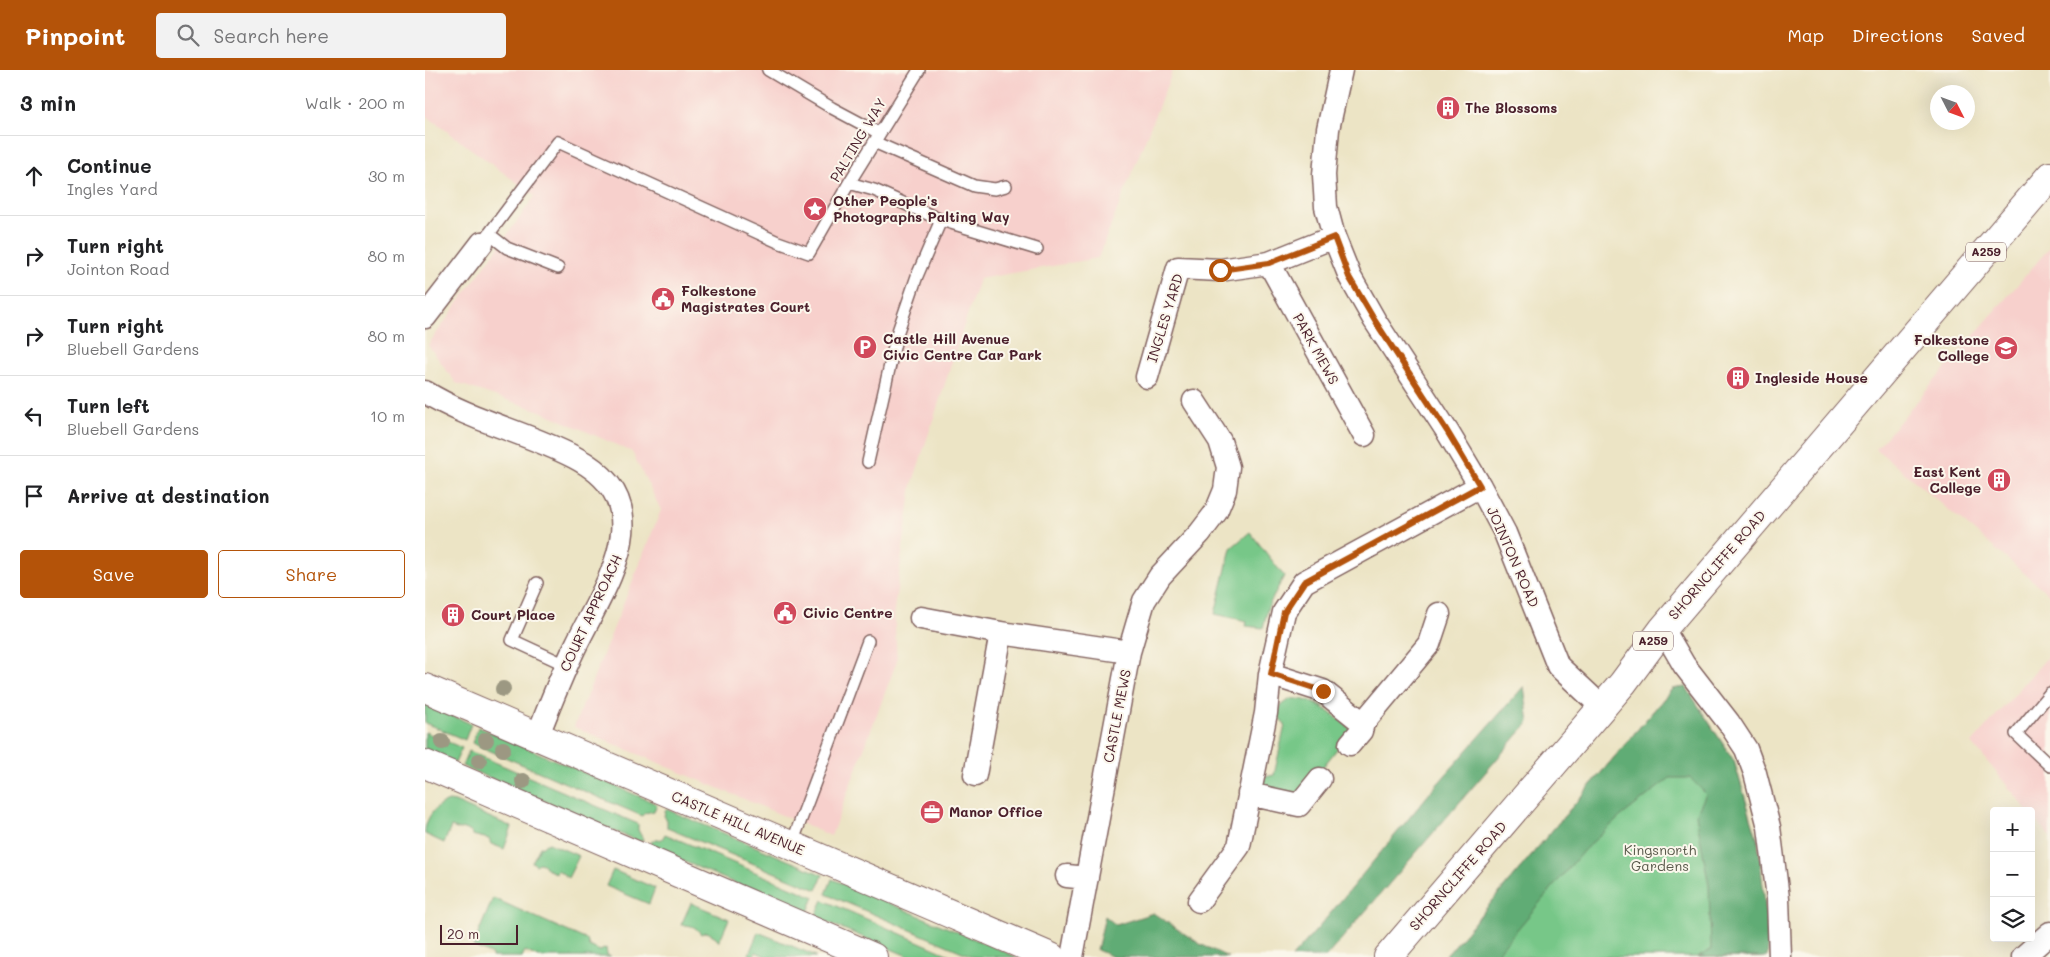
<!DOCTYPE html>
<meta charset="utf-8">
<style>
body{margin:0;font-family:Mali,sans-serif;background:#f2f2f2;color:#202124}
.controls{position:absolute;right:15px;bottom:15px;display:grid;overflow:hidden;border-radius:5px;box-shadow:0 5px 20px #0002}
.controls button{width:45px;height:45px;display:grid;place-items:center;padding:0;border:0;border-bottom:1px solid #e0e0e0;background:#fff;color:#202124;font:25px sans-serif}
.compass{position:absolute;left:1505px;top:15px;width:45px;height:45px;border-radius:50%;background:#fff;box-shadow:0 5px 20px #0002;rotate:132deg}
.scale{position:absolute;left:15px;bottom:12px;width:78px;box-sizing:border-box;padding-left:5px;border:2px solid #4a1f2b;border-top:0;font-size:14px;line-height:18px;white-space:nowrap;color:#4a1f2b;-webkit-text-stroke:4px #fbf7ec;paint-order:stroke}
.stop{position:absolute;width:15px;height:15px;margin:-11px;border:4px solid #b45309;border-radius:50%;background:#fff}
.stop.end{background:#b45309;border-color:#fff;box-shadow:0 1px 5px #0008}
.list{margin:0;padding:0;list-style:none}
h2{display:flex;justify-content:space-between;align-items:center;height:65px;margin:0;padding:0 20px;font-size:21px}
h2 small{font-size:16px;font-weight:400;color:#757577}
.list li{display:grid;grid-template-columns:32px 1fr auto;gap:15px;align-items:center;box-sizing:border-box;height:80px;padding:0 20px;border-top:1px solid #e0e0e0}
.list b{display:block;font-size:19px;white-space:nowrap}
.list p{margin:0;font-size:16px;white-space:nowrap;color:#757577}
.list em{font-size:16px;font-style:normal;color:#757577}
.actions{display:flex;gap:10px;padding:15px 20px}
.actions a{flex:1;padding:11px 0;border:1px solid #b45309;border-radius:5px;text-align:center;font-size:18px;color:#b45309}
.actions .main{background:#b45309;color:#fff}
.icon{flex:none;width:28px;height:28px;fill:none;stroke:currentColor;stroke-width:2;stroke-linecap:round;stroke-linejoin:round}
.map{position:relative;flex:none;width:1625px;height:887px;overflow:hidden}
header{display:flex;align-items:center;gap:30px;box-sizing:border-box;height:70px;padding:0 25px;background:#b45309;color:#fff}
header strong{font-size:24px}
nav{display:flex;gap:28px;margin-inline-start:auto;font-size:18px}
.search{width:350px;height:45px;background:#f2f2f2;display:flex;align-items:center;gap:12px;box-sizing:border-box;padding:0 18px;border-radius:5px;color:#757577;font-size:19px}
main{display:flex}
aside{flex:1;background:#fff}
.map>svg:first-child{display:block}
.built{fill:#f7d0cc}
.green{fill:#77c788;stroke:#60735a}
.forest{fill:#61ac74;stroke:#566650}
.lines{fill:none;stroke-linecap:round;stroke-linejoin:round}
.service-casing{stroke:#836461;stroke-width:14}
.minor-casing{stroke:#836461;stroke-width:25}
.tertiary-casing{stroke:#836461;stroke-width:30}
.trunk-casing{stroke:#836461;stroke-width:30}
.service{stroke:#fff;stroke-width:11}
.minor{stroke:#fff;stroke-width:22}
.tertiary{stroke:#fff;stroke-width:28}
.trunk{stroke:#fff;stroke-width:28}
.tree{fill:#9c9882}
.route{stroke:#b45309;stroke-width:6}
.labels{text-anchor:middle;stroke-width:4;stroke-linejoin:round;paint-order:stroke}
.shield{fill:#fbf7ec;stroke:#7f6065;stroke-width:1}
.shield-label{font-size:12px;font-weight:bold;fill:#4a1f2b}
.poi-label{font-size:14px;font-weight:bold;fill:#4a1f2b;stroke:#fbf7ec;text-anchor:start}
.street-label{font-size:14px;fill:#4a1f2b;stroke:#fbf7ec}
.park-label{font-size:14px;fill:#5a5a4c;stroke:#fbf7ec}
</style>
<header>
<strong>Pinpoint</strong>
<div class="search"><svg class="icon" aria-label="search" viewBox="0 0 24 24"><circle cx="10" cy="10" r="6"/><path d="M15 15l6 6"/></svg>Search here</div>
<nav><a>Map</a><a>Directions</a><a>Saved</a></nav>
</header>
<main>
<aside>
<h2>3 min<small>Walk · 200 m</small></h2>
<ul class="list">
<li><svg class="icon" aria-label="ahead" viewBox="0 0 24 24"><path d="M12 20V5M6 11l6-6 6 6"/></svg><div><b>Continue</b><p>Ingles Yard</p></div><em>30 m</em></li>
<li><svg class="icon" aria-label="right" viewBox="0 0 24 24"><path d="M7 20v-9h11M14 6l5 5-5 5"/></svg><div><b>Turn right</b><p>Jointon Road</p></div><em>80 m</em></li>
<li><svg class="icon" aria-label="right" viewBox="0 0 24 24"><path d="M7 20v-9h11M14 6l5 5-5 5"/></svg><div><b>Turn right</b><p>Bluebell Gardens</p></div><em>80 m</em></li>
<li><svg class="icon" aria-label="left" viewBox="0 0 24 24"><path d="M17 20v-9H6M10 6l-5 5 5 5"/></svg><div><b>Turn left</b><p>Bluebell Gardens</p></div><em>10 m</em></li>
<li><svg class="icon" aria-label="arrive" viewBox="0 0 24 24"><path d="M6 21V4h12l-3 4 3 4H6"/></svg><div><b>Arrive at destination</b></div></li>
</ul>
<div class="actions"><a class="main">Save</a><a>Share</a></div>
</aside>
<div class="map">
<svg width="1625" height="887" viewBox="0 0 1625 887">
<rect width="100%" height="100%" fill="#fbf7ec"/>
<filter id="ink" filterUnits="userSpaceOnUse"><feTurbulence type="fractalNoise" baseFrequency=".02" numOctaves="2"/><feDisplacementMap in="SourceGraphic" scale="10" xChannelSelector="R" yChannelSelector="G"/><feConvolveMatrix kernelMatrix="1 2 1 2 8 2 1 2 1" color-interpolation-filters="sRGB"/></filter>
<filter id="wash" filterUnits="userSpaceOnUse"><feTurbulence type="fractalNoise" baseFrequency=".0096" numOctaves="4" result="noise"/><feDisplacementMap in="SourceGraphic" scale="20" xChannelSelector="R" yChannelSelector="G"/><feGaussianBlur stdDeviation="1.12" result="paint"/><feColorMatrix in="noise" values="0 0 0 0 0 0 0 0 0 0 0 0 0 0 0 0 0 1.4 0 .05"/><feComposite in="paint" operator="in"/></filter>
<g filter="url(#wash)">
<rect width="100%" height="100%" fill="#ece4c5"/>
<path class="built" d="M0,0h748l-75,188 -119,21 -67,206 -18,125 3,51 -66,175 -257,-109 87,-217 -29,-58 -89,-40 -87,-29 -28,-38 107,-149 -110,-81z
M1625,177v348l-174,-146z
M1625,584v183l-19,-23v-3h-3l-56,-68z"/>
<path class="green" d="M825,462l34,44 -16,31 -5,21 -17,-2 1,-5 -32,-7 16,-66z
M1261,617l48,74 24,80 4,116h-317l227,-268z
M865,629c26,-2 43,16 62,31l-51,65 -32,-5 -6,-6 2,-7 9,-2 11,-50 -8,-11 4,-8z
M0,633l46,21 -6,16 -40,-17z
M53,657l179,77 -3,7 -9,2 -3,3 -170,-73z
M0,662l37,16 -7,15 -30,-13z
M44,681l169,73v6l5,9 -1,2 -2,1 -178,-76z
M24,731l6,1 57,25 -8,22 -13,-5 -2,-5 -17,-4 -1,-3 -7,-3 -4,1 -9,-3 -7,16 -19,-9c0,-15 9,-28 24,-33z
M241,739l157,66 -6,15 -150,-62v-8l-3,-4z
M240,764l149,63 -7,17 -157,-67 2,-6 10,-2z
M124,773l30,13 -11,22 -10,-8 -2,3 -10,-4 -3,-5 -4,-1 -3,2 -4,-3 8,-15z
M188,800l42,18 -6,16 -43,-18z
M407,809l185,78h-43l-148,-63z
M68,828l94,42 2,6 11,5 6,-3 1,7 4,2h-73l-13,-6 -3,6h-30v-2l-19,-9z
M398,830l131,57h-44l-95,-40z
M266,833l38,16 -10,23 -3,-5 -9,-5 -6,2c-6,-8 -10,-9 -20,-9z
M333,862l58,24v1h-49l-11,-5 -3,4 -4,-2z"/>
<path class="forest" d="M1099,616l5,36 -203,235h-34l27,-30 114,-138z
M1261,617l48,74 24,80 11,99 -2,17h-69l13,-7 -2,-64 -13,-71 10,-21 -16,-16h-20l-50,39 -36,33 -90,107h-49l227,-268z
M728,843l47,31 28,13h-115l-16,-7 8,-34 11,9z"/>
</g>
<g filter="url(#ink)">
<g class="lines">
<g class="service-casing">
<path id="service" d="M343,0l64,38 47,25
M449,72l100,44 21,3 11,-3
M424,113l25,7 67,30 -24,56 -20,58 -29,128
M516,150l96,29
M64,164l18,14 51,20
M57,173l76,-101 220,100 31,11 40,-70 70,-113
M112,513l-25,57 54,25
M1625,623l-34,41 34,32
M366,776l77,-205"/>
</g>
<g class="minor-casing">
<path id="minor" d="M916,0l-13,59 -4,46 2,32 8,30 16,40 25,44 72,110 33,55 25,47 53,133 44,41
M844,193l95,172
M0,247l57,-74
M722,307l31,-109 42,2 49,-7 65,-26
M0,322c47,29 101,40 149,65 89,46 34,123 3,186 -15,30 -27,62 -40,94
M496,548l80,15
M1238,559l21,36 45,58 17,26 9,24 14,54 9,71 2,59
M845,604l53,17 40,32
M925,674l11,-13 2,-8 66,-79 10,-30
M550,705l26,-142 128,19
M824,724l50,11 21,-26
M642,806l20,2
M774,831l40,-55 27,-133 4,-39 14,-62 20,-30 176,-96
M647,887l57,-305 15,-51 16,-25 40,-43 16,-21 9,-22 3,-23 -8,-26 -26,-40
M1598,887l27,-24"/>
</g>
<g class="tertiary-casing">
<path id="tertiary" d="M0,618l626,269
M0,694l448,193"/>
</g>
<g class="trunk-casing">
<path id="trunk" d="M963,887l235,-274 40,-54 387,-453"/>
</g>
<use href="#service" class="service"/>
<use href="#minor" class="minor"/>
<use href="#tertiary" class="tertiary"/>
<use href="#trunk" class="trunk"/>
</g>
<g class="tree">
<circle cx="78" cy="619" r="8"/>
<circle cx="61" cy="670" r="8"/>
<circle cx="17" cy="672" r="8"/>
<circle cx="78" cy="679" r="8"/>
<circle cx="54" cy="691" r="8"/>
<circle cx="98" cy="711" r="8"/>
</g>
</g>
<g class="lines" filter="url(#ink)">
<path class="route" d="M795,200l49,-7 65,-26 15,40 26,44 72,110 33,55 -176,96 -20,30 -13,62 52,17"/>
</g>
<defs>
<g id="building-disc" transform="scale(1.25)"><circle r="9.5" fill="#d1495b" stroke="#fbf7ec"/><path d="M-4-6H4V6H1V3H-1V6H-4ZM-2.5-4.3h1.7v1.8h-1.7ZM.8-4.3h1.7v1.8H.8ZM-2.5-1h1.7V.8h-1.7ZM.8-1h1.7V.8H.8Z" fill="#fff"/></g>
<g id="sight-disc" transform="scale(1.25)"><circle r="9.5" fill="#d1495b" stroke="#fbf7ec"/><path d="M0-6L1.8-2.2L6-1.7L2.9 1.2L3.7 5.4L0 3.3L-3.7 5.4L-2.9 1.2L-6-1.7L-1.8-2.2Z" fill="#fff"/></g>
<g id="civic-disc" transform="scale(1.25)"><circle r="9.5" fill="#d1495b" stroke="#fbf7ec"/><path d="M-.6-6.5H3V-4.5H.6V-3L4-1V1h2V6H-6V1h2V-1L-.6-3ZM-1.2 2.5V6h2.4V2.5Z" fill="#fff"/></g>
<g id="parking-disc" transform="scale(1.25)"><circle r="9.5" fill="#d1495b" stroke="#fbf7ec"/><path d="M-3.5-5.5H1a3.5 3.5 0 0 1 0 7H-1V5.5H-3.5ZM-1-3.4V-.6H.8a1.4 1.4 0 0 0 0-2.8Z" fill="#fff"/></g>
<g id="university-disc" transform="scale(1.25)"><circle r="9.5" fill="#d1495b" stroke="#fbf7ec"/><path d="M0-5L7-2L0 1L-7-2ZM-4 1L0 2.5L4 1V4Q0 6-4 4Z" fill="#fff"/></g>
<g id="office-disc" transform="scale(1.25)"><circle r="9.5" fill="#d1495b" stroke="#fbf7ec"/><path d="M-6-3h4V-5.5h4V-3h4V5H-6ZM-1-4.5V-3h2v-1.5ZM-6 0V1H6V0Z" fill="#fff"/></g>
</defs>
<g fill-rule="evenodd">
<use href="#building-disc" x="1023" y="38"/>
<use href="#sight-disc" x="390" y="139"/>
<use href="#civic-disc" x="238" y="229"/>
<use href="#parking-disc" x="440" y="277"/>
<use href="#university-disc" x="1581" y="278"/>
<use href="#building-disc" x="1313" y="308"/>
<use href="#building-disc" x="1574" y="410"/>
<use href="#civic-disc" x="360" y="543"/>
<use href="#building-disc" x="28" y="545"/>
<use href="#office-disc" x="507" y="742"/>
</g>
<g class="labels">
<g class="shield">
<rect x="1541" y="172.5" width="40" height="19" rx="4"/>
<rect x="1208" y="561.5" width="40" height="19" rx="4"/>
</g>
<g class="shield-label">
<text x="1561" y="186">A259</text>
<text x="1228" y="575">A259</text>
</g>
<g class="poi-label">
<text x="1040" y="43">The Blossoms</text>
<text x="408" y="136">Other People's<tspan x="408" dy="16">Photographs Palting Way</tspan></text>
<text x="256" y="226">Folkestone<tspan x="256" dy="16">Magistrates Court</tspan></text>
<text x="458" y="274">Castle Hill Avenue<tspan x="458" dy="16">Civic Centre Car Park</tspan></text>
<text x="1564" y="275" text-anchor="end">Folkestone<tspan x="1564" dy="16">College</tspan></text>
<text x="1330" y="313">Ingleside House</text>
<text x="1556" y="407" text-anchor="end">East Kent<tspan x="1556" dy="16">College</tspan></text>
<text x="378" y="548">Civic Centre</text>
<text x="46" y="550">Court Place</text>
<text x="524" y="747">Manor Office</text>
</g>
<g class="street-label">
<text transform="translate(433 70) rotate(-59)" y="5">PALTING WAY</text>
<text transform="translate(740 248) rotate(-73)" y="5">INGLES YARD</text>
<text transform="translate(891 279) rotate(61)" y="5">PARK MEWS</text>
<text transform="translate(1088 487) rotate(66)" y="5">JOINTON ROAD</text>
<text transform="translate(1292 495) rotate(-49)" y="5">SHORNCLIFFE ROAD</text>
<text transform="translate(166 543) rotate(-65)" y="5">COURT APPROACH</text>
<text transform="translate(692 646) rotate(-79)" y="5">CASTLE MEWS</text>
<text transform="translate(313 753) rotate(23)" y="5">CASTLE HILL AVENUE</text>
<text transform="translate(1033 806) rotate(-49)" y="5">SHORNCLIFFE ROAD</text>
</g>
<g class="park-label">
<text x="1235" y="785">Kingsnorth<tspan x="1235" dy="16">Gardens</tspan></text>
</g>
</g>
</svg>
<div class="controls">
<button>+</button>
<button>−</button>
<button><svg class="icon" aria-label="layers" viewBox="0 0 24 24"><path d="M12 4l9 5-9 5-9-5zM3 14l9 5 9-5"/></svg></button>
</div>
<svg class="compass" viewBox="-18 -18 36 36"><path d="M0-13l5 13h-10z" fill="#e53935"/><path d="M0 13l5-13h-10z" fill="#757577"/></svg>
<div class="scale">20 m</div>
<div class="stop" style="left:795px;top:200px"></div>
<div class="stop end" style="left:898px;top:621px"></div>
</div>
</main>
